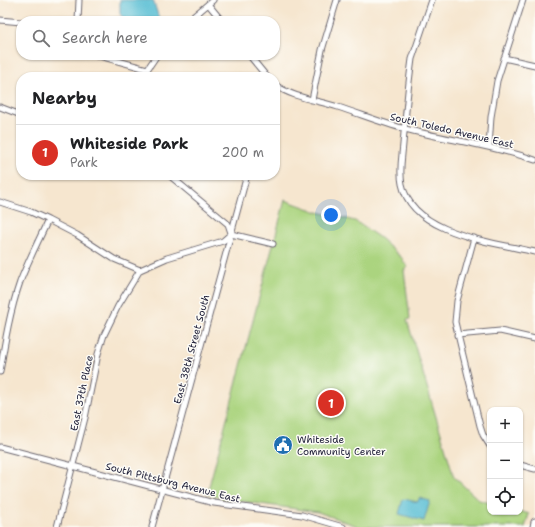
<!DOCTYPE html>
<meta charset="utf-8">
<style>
body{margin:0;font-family:"Shantell Sans",sans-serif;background:#f6f6f6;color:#202124}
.controls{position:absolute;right:12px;bottom:12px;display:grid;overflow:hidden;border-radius:8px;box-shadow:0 1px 3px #0004}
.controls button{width:36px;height:36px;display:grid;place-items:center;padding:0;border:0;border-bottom:1px solid #e0e0e0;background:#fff;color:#202124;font:20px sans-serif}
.you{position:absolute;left:331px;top:215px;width:14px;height:14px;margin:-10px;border:3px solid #fff;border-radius:50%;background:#1a73e8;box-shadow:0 0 0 6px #1a73e833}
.badge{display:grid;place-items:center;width:26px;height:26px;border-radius:50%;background:#d93025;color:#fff;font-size:13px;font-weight:700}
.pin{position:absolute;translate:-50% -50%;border:2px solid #fff;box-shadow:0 1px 4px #0006}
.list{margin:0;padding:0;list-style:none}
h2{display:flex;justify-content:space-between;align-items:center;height:52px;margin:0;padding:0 16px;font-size:17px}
h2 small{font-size:13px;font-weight:400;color:#757577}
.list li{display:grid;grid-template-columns:26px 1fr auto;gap:12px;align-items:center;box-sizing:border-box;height:56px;padding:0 16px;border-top:1px solid #e0e0e0}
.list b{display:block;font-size:15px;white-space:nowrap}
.list p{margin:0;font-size:13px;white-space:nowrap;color:#757577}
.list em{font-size:13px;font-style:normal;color:#757577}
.icon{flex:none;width:22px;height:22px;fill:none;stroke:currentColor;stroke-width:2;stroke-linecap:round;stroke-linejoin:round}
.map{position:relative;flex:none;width:535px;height:527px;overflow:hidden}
.search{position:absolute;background:#fff;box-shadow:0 1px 3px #0004;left:16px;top:16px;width:264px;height:44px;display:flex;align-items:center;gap:10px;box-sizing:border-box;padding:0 14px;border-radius:16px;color:#757577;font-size:15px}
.panel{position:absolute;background:#fff;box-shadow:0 1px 3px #0004;left:16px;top:72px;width:264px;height:108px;border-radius:16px}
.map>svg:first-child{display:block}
.green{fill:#abd47f;stroke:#667b5d}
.water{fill:#56bdd3;stroke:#3c7087}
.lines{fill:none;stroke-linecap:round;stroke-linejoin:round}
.street-casing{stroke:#6c676f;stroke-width:7}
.secondary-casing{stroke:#6c676f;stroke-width:9}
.street{stroke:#fff;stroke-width:5}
.secondary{stroke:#fff;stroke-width:7}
.labels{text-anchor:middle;stroke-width:3;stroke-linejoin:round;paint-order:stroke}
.street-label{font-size:10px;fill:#22223b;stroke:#fdfcf7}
.poi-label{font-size:10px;fill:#22223b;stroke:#fdfcf7;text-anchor:start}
</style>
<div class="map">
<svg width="535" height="527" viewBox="0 0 535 527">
<rect width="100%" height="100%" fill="#fdfcf7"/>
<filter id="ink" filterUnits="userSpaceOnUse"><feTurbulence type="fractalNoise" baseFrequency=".025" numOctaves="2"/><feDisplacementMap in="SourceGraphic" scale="8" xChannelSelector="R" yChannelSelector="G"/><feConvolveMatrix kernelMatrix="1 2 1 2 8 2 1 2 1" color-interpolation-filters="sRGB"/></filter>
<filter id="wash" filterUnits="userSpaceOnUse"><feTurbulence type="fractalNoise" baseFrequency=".012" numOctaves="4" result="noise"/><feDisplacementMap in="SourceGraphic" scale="16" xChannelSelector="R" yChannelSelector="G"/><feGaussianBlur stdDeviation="0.9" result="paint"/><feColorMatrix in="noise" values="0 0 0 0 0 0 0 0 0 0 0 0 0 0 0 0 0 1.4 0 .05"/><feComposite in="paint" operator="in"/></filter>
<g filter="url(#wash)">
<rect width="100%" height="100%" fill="#f6e6cf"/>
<path class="green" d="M285,200l33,12 37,9 25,17 24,22 -1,1 5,6 -4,3 6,49 -3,1 47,157 25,23 11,3v9l30,-1 9,3 -4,13h-165l-42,-15 -93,-13 -18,-5z"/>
<path class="water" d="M120,0h33l7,21h-34l-6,-7z
M419,498l11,3 -6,20 -25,-7 4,-15 15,3z"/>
</g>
<g filter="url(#ink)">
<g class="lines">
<g class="street-casing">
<path id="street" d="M432,0l-20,59 -2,15c-3,24 -5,47 -7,70 -1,13 -4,27 -1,40 10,50 91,58 133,68
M208,4l14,17
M0,20l21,2
M78,21l1,-21
M188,21l25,-21
M96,55l51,14
M249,55l18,22
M504,58l31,7
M142,77l15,-22
M275,85c19,13 41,15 63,22 22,7 44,16 67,22 43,11 87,16 130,31
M312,100l10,-50 15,-50
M0,107l21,8
M489,147l2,-30 6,-36 26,-81
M169,175l59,49 3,9
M0,202l31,10 17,8 29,15 37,24 26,11 27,-12 56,-17 8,-7
M231,234l42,10
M474,238l-17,63 -2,21 25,104 3,9 7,11
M457,335l43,-4 35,8
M0,372c5,-31 10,-61 20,-90 8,-21 19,-42 28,-62
M0,447l214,56 88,12 41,12
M520,465l15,4
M57,527l28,-109 13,-64 6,-19 14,-29 22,-36
M152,527l95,-352"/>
</g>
<g class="secondary-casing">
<path id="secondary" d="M534,527l1,-5"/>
</g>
<use href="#street" class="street"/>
<use href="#secondary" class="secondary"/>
</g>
</g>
<defs>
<g id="civic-disc" transform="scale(1)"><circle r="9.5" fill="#1f6fb2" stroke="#fdfcf7"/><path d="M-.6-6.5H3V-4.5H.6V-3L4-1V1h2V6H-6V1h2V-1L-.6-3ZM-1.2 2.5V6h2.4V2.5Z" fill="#fff"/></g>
</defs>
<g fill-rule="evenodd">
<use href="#civic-disc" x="283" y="445"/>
</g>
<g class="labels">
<g class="street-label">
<text transform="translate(452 130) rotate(13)" y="4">South Toledo Avenue East</text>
<text transform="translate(191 349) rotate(-75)" y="4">East 38th Street South</text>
<text transform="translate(81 393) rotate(-78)" y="4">East 37th Place</text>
<text transform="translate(173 482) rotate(14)" y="4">South Pittsburg Avenue East</text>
</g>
<g class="poi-label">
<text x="297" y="443">Whiteside<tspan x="297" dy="12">Community Center</tspan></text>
</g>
</g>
</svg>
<div class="controls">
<button>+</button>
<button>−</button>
<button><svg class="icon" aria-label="locate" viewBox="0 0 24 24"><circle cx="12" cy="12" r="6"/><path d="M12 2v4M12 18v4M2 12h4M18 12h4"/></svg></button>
</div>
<div class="you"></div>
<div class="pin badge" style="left:331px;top:403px">1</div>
<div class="search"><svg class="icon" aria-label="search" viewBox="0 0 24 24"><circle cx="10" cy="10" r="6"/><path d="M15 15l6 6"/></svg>Search here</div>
<section class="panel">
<h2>Nearby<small></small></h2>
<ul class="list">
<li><span class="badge">1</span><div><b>Whiteside Park</b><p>Park</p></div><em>200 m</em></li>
</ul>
</section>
</div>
